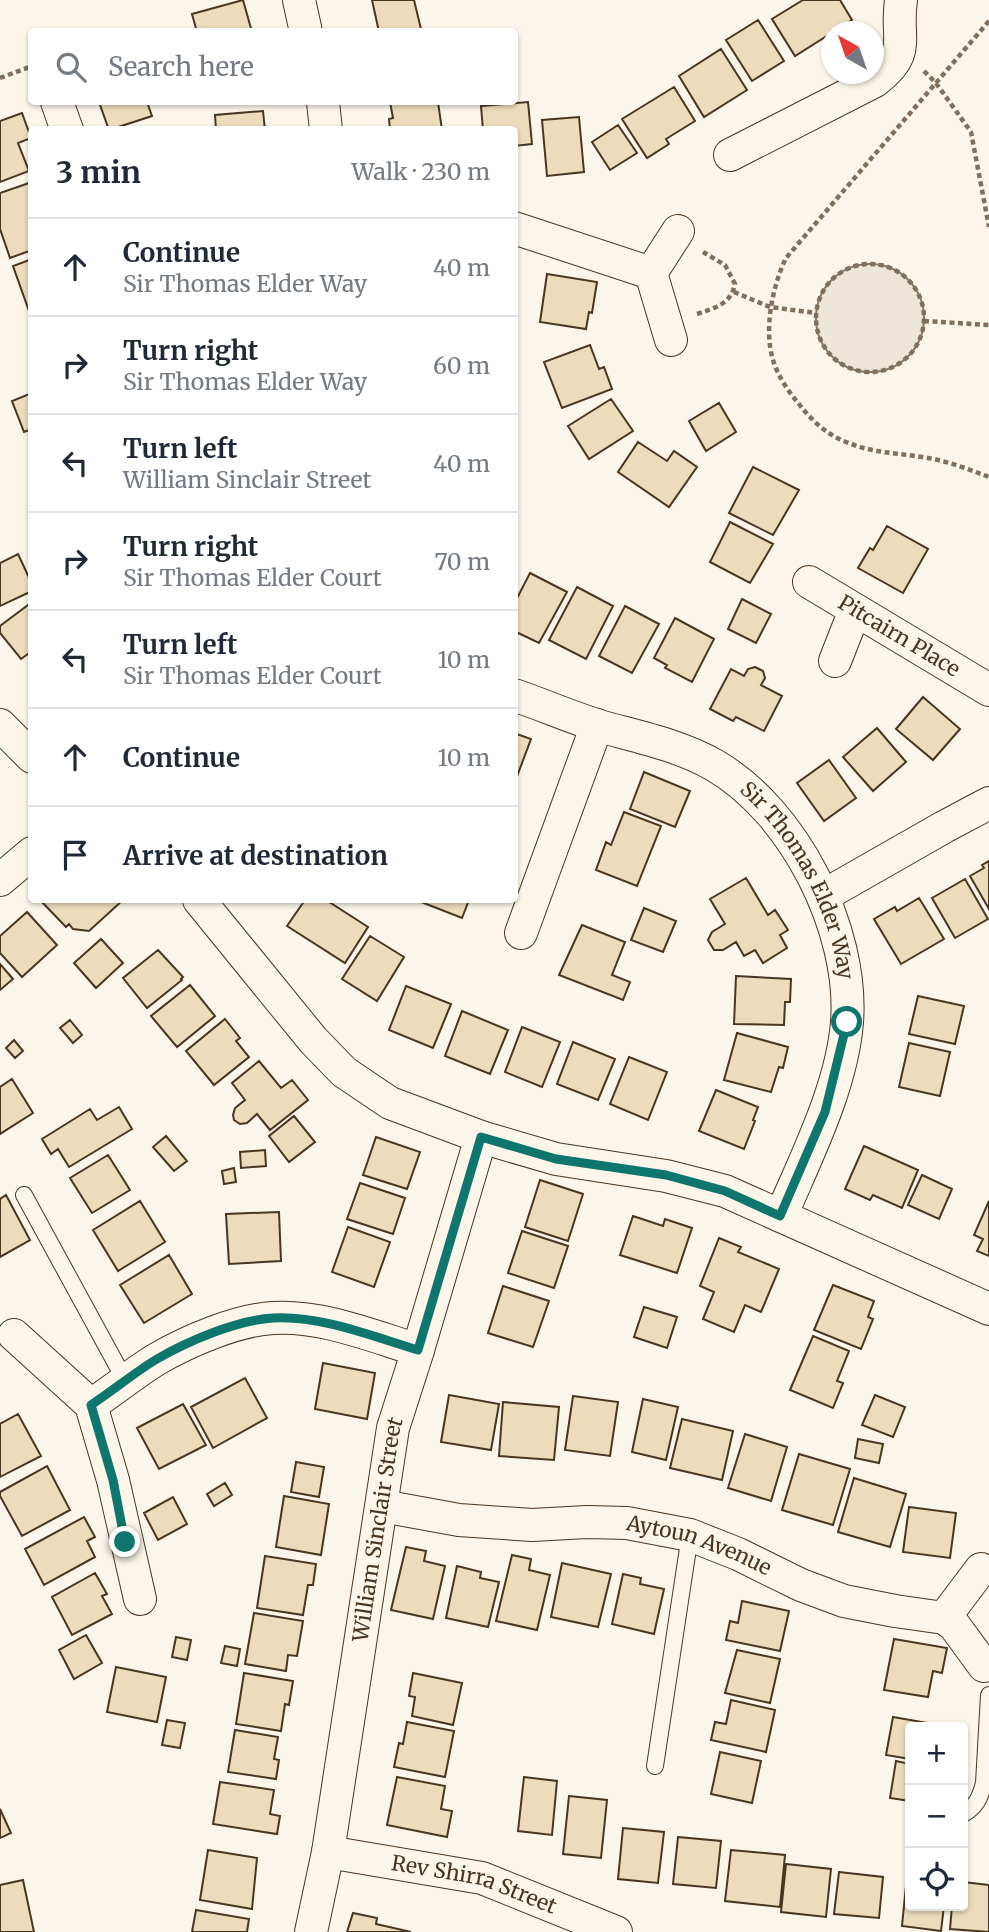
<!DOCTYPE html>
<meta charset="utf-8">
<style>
body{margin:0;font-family:Merriweather,serif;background:#f2f2f3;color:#1f2937}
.controls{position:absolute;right:21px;bottom:21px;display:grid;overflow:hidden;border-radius:7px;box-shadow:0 2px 5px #0004}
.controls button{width:63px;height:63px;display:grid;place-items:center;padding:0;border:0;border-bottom:2px solid #e0e1e3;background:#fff;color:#1f2937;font:35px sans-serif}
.compass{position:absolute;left:821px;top:21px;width:63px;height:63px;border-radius:50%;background:#fff;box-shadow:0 2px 5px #0004;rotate:320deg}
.stop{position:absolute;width:21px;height:21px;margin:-16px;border:5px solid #0f766e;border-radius:50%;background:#fff}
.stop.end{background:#0f766e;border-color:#fff;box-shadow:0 2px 7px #0008}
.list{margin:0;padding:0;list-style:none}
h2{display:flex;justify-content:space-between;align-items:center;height:91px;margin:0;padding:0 28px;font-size:30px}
h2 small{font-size:23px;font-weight:400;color:#747a83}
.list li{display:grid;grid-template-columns:46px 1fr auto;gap:21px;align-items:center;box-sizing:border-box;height:98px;padding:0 28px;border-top:2px solid #e0e1e3}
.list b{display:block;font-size:26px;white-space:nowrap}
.list p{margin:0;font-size:23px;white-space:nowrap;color:#747a83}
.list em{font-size:23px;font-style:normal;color:#747a83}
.icon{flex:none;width:38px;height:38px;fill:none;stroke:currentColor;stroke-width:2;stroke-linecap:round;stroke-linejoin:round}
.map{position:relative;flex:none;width:989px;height:1932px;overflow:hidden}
.search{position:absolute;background:#fff;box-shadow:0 2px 5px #0004;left:28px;top:28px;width:490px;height:77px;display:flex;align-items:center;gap:18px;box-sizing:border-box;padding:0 24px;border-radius:7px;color:#747a83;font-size:26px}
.panel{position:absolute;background:#fff;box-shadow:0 2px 5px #0004;left:28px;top:126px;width:490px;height:777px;border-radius:7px}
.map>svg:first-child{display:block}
.green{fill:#ede6d9;stroke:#887966;stroke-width:2}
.building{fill:#ecdcbc;stroke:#4a3520;stroke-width:2}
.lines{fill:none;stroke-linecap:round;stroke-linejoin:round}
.service-casing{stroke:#4a3520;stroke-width:18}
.minor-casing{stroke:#4a3520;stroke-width:34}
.path{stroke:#7f6f5c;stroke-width:4.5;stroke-dasharray:5 3.5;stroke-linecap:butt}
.service{stroke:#fbf6e9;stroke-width:16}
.minor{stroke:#fbf6e9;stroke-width:32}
.route{stroke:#0f766e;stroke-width:9}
.labels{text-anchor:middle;stroke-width:5;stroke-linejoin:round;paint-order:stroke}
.street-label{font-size:21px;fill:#4a3520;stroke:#fbf6e9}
</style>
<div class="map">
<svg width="989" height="1932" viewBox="0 0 989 1932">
<rect width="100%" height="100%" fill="#fbf6e9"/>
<path class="green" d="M816 318a54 54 0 1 1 108 0a54 54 0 1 1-108 0Z"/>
<path class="building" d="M243,0l9,32h-55l-5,-18z
M372,0h42l7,29 -10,3h-32z
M803,0h37l12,20 -57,36 -23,-37z
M758,20l26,41 -32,20 -26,-41z
M721,49l26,41 -43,27 -25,-41z
M674,87l21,34 -29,18 3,5 -22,14 -25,-39z
M99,102h48l5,14 -43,14z
M390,102h48l4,28h-52l-1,-11 4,-1z
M528,102l4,42 -18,2v-16h-31l-2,-24z
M263,111l2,19h-49l-1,-15z
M22,113l9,25 -13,5 11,28 -29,11v-61z
M579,117l5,55 -37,4 -5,-56z
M618,125l19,28 -27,17 -18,-28z
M32,182v68l-22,8 -10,-29v-36z
M32,259v51l-3,1 -16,-45z
M547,274l50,8 -5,31 -3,-1 -3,17 -46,-7z
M590,345l9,24 5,-2 8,22 -50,19 -18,-46z
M32,393v36l-8,3 -12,-31z
M611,399l22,32 -44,28 -21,-33z
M719,403l17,29 -30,19 -17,-30z
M638,442l29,19 7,-10 23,16 -28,40 -51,-35z
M753,467l46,23 -26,45 -44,-22z
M730,522l43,22 -23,39 -40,-21z
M887,526l41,23 -25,44 -45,-25 12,-20 3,2z
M18,554l14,30v7l-32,15v-43z
M530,573l37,19 -28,51 -25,-12v-27z
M577,587l36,19 -27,53 -37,-19z
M742,599l29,15 -15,29 -28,-14z
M32,602v49l-11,8 -21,-26v-7z
M625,606l34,18 -27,49 -33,-17z
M675,618l39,21 -22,43 -27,-14 2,-3 -13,-7z
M755,667l8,4 2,7 -4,7 21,11 -18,35 -28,-14 -3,4 -23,-12 21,-40 13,7 4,-7z
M923,697l37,32 -27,31 -37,-31z
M877,728l29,34 -33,29 -30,-34z
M514,733l17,6 -15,40 -2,-1z
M829,760l27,38 -32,23 -27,-38z
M644,772l46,19 -15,36 -45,-18z
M624,812l37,14 -24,60 -41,-16 10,-28 5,3z
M989,861v48l-19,-33 14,-8 -2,-3z
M746,878l22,37 7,-5 13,20 -8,5 7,13 -24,15 -8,-13 -11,6 -8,-14 -13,8h-9l-6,-10 4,-8 13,-8 -15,-25z
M965,879l23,40 -33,19 -23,-40z
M919,898l25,41 -43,25 -27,-45 21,-12 2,4z
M40,900h83l-34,31 -16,-2 -4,-5 -3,3z
M305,900h21l42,27 -23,36 -58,-37z
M416,900h53l-7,18z
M644,908l32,13 -13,31 -32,-12z
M27,912l30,33 -35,32 -22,-24v-17z
M582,925l43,17 -13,33 18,7 -7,18 -64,-25z
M370,936l34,21 -27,44 -35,-22z
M101,939l22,24 -27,25 -22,-25z
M158,950l25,27 -2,2 1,1 -35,28 -24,-30z
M0,964l13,15 -13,11z
M736,976l55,3 -1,23h-5l-1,23 -50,-1z
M190,985l25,31 -38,31 -26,-31z
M406,986l45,18 -18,44 -44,-18z
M918,996l46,10 -9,38 -46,-10z
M462,1011l46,19 -18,44 -45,-18z
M225,1019l15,19 -4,3 13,16 -35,28 -28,-34z
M70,1020l12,15 -9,8 -13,-15z
M522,1027l38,15 -18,45 -37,-15z
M737,1033l51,14 -5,21 -4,-1 -8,25 -47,-12z
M14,1040l9,11 -8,7 -9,-10z
M573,1042l42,17 -17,41 -41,-16z
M909,1043l41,9 -10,44 -41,-9z
M629,1057l38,15 -19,48 -38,-16z
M259,1061l22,27 11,-8 16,20 -38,30 -13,-16 -10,9 -7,1 -6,-4 -1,-5 2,-7 10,-8 -13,-17z
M12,1079l21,34 -33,21v-47z
M716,1090l42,17 -5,13 2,1 -11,28 -45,-18z
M119,1107l13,22 -63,38 -11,-18 -7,5 -9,-15 48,-30 7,11z
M294,1116l21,26 -26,20 -20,-26z
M166,1136l21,25 -13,10 -21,-24z
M376,1137l44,15 -13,37 -44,-14z
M864,1146l54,24 -16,38 -29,-13 -3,5 -25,-11z
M265,1150l1,16 -25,2 -1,-16z
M108,1155l22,35 -38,23 -22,-35z
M234,1168l2,14 -12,2 -2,-13z
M922,1175l30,14 -13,30 -31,-14z
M540,1180l43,14 -15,47 -43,-14z
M360,1183l45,15 -12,36 -46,-15z
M6,1195l24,45 -30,17v-58z
M140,1201l25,41 -47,29 -25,-41z
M989,1201v55l-12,-5 6,-12 -9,-4z
M279,1212l2,49 -52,3 -3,-50z
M633,1216l30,10 2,-7 27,9 -15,45 -57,-18z
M348,1227l42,15 -16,45 -42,-15z
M522,1231l46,15 -14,42 -46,-15z
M719,1238l22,9 -3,5 41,17 -18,43 -16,-7 -11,27 -31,-13 11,-27 -14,-6z
M169,1255l23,39 -48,29 -24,-38z
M833,1285l41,16 -6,16 5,2 -12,30 -47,-19z
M503,1286l46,15 -16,46 -45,-14z
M644,1307l33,10 -10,31 -33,-11z
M813,1336l36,15 -12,30 6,2 -10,25 -43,-18z
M323,1363l52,10 -8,46 -52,-10z
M245,1378l22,40 -54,30 -22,-41z
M449,1395l50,9 -8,46 -50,-8z
M875,1395l30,12 -12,30 -31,-12z
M573,1396l45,6 -8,54 -45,-6z
M643,1399l35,8 -12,53 -34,-8z
M503,1402l56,5 -5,53 -55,-4z
M183,1404l23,41 -47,24 -22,-41z
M18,1414l23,42 -41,21v-53z
M682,1419l51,12 -11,49 -52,-12z
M745,1434l42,13 -16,54 -43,-13z
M858,1439l25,5 -4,19 -24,-5z
M799,1454l51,15 -17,56 -51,-15z
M296,1462l28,5 -5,30 -28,-5z
M47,1466l23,44 -48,26 -22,-40v-4z
M854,1478l52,16 -16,53 -52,-15z
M225,1483l7,12 -18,11 -7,-12z
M284,1496l45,8 -8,51 -45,-8z
M173,1497l14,27 -29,16 -14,-27z
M909,1507l47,6 -6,45 -47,-6z
M84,1517l11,20 -8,4 8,16 -51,28 -19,-36z
M406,1547l20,4 -2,10 21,5 -12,53 -42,-9z
M512,1555l19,4 -2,11 21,5 -13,55 -41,-9z
M265,1556l51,8 -3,21h-5l-5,30 -46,-7z
M562,1563l49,11 -13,53 -47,-10z
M457,1566l24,6 -1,6 19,4 -11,45 -42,-9z
M95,1573l12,21 -5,2 10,18 -40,21 -20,-38z
M623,1574l18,4 -1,6 24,5 -10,45 -42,-10z
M742,1601l47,10 -9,40 -54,-11 4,-19 8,2z
M254,1613l49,8 -6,35 -9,-1 -2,16 -41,-7z
M86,1635l16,28 -28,16 -15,-29z
M176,1637l15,3 -4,20 -15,-3z
M894,1639l53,9 -5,25 -9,-2 -5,26 -44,-7z
M225,1646l15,3 -3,17 -16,-3z
M737,1650l43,9 -10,44 -45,-10z
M116,1667l50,10 -9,45 -50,-10z
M244,1673l49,8 -4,24 -4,-1 -4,27 -45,-7z
M413,1673l49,10 -9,42 -41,-9 3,-19 -6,-1z
M731,1700l44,10 -9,42 -55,-12 4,-18 11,2z
M893,1717l52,9v1h-35v32l-24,-4z
M167,1720l18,3 -5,25 -18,-3z
M407,1722l47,9 -9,46 -51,-10 5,-24 4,1z
M235,1730l43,7 -4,22 5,1 -3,19 -48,-7z
M720,1752l41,9 -9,42 -41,-9z
M896,1761l14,3v37l-20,-3z
M397,1777l48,9 -4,23 11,2 -5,26 -60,-12z
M524,1777l33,4 -5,54 -34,-4z
M220,1782l54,8 -4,24 10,2 -3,18 -64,-10z
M569,1796l38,4 -6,58 -38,-4z
M0,1809l11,24 -11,5z
M623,1828l41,4 -6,51 -40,-4z
M678,1837l43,4 -5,47 -43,-4z
M208,1850l49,8 -5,51 -52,-9z
M731,1850l54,5 -5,52 -55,-6z
M786,1864l45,5 -5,48 -45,-5z
M839,1872l44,5 -4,41 -45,-4z
M907,1876l3,1v29h34l-3,25 -39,-5z
M23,1880l11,52h-34v-47z
M963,1882l26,3v47l-39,-3 2,-23h11z
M196,1910l53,9 -2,13h-55z
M353,1913l24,5 -1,6 35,8h-64z"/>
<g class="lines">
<g class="service-casing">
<path id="service" d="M24,1195l102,187
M655,1766l35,-231
M963,1814c13,-7 17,-16 21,-31l5,-88"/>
</g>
<g class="minor-casing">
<g id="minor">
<path d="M299,0l7,32"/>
<path d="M57,102l10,28"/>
<path d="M323,102l3,28"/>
<path d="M730,155l145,-74c38,-29 20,-41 26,-81"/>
<path d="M514,228l137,45"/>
<path d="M671,340l-20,-67 27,-42"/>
<path id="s1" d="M809,582l180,108"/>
<path d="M835,661l20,-51"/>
<path id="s2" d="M514,695c29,10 57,22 85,31 39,11 80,19 115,39 80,46 140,165 133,257 -5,65 -41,135 -66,194"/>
<path d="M0,725l32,32"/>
<path d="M0,880l32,-27"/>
<path d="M823,896l121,-69 45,-24"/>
<path d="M199,900l114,140 31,32 46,31 91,34 75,22 110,17 59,15 264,118"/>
<path d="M521,933l76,-208"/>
<path d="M14,1335l77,70 22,75 27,119"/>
<path d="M91,1405c23,-15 43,-32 66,-46 31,-18 80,-39 116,-41 49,-3 99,18 145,32"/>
<path id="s3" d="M382,1506l77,14 73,5 55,-3 40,1 63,12 48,19 63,31 43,16 51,10 49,7 10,7 30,41"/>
<path d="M944,1618l37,-49"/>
<path id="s4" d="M328,1852l154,26 134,54"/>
<path id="s5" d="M311,1932l17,-80 65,-424 25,-78 63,-213"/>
</g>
</g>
<path class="path" d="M989,21l-203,237c-14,29 -23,74 -12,105 5,15 15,29 25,41 13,17 29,32 50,39 24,10 48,10 73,14 23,3 46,12 67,20
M924,71l12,12 35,49 18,95
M0,78l32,-12
M816 318a54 54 0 1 1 108 0a54 54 0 1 1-108 0Z
M734,292l36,15 46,6
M697,314c18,-6 34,-10 38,-30l-10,-19 -22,-13
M924,321l65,4"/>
<use href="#service" class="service"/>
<use href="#minor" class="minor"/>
</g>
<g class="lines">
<path class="route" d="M125,1542l-12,-62 -22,-75c23,-15 44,-33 66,-46 31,-18 80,-39 116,-41 47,-3 101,19 145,32l63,-213 75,22 110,16 59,16 55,25 45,-104 22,-90"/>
</g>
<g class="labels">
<g class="street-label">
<text dy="7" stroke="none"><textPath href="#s1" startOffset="105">Pitcairn Place</textPath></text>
<text dy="7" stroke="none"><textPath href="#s2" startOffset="360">Sir Thomas Elder Way</textPath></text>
<text dy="7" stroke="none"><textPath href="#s5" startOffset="408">William Sinclair Street</textPath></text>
<text dy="7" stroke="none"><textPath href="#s3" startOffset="322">Aytoun Avenue</textPath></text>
<text dy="7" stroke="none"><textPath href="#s4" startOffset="150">Rev Shirra Street</textPath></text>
</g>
</g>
</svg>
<div class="controls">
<button>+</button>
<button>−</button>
<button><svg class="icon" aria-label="locate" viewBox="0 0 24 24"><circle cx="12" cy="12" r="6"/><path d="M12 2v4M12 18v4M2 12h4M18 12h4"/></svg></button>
</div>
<svg class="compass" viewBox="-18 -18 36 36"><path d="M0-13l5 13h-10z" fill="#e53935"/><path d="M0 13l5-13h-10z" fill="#747a83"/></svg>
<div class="stop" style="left:847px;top:1022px"></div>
<div class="stop end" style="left:125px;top:1542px"></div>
<div class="search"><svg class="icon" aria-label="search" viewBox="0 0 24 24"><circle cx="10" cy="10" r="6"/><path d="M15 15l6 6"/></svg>Search here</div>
<section class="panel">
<h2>3 min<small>Walk · 230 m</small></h2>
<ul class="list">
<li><svg class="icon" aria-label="ahead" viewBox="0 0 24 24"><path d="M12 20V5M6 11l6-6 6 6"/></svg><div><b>Continue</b><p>Sir Thomas Elder Way</p></div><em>40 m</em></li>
<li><svg class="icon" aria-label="right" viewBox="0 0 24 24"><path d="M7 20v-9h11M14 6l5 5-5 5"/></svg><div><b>Turn right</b><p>Sir Thomas Elder Way</p></div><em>60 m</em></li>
<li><svg class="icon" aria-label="left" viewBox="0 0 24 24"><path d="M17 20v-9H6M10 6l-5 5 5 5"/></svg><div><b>Turn left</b><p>William Sinclair Street</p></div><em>40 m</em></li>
<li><svg class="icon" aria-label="right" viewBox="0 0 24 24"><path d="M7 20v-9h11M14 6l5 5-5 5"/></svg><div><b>Turn right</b><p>Sir Thomas Elder Court</p></div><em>70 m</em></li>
<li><svg class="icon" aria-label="left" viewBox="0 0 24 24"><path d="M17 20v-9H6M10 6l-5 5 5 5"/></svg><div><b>Turn left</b><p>Sir Thomas Elder Court</p></div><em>10 m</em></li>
<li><svg class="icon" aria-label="ahead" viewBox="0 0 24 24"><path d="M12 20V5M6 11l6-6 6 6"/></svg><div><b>Continue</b></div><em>10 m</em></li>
<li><svg class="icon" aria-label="arrive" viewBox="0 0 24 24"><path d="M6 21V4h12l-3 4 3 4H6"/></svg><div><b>Arrive at destination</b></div></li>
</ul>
</section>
</div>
